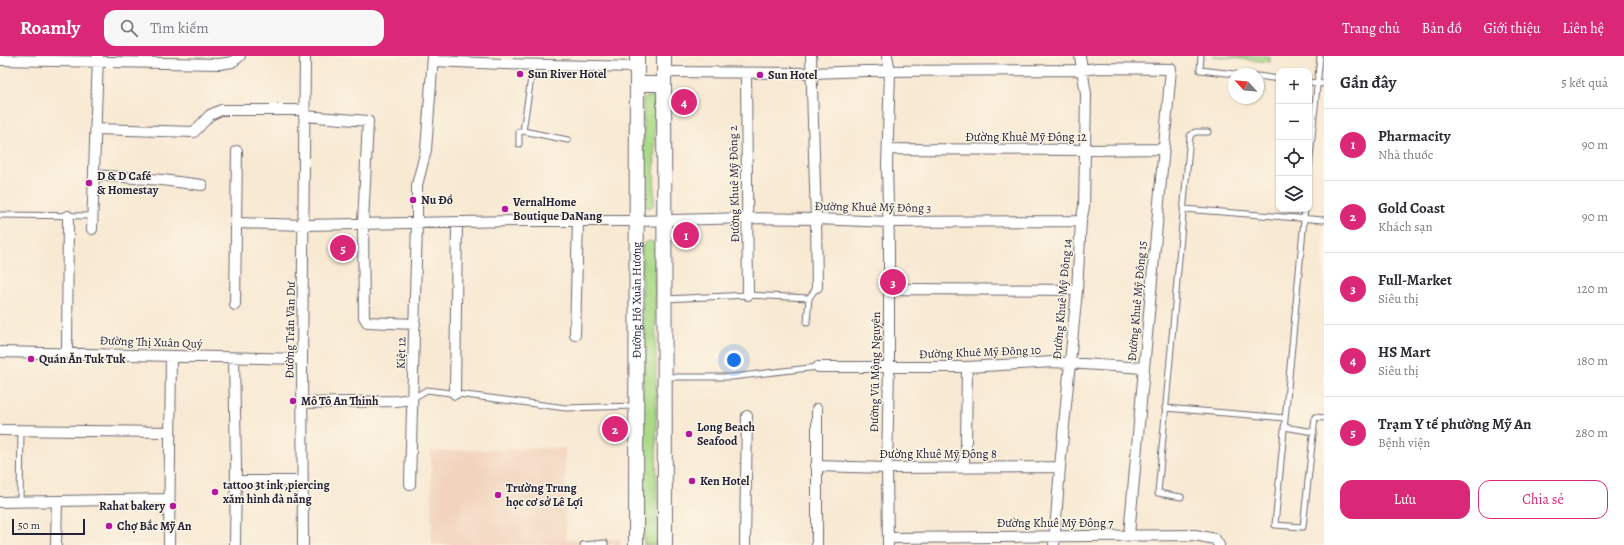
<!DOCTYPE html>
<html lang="vi">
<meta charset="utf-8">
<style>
body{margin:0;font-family:Alegreya,serif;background:#f7f7f7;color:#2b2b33}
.controls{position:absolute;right:12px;top:12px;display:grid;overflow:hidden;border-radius:8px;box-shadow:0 1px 3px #0004}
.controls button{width:36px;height:36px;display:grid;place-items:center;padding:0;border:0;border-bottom:1px solid #e1e1e2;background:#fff;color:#2b2b33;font:20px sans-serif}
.compass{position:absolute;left:1228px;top:12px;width:36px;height:36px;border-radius:50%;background:#fff;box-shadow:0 1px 3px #0004;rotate:296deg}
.scale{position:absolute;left:12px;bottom:10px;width:73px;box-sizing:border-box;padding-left:4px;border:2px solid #22223b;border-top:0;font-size:11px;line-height:14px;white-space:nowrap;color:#22223b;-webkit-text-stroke:3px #fcf5e5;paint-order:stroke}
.you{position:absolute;left:734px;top:304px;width:14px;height:14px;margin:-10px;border:3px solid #fff;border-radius:50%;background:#1a73e8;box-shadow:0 0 0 6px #1a73e833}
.badge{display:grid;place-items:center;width:26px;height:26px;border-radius:50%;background:#db2777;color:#fff;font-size:13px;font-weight:700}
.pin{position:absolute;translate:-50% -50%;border:2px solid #fff;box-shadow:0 1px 4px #0006}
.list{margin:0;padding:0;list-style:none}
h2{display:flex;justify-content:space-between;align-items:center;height:52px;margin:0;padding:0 16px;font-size:17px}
h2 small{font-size:13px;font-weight:400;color:#7c7c81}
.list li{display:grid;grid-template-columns:26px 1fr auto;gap:12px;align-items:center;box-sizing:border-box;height:72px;padding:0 16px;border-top:1px solid #e1e1e2}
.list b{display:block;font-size:15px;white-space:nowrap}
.list p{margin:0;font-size:13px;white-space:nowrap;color:#7c7c81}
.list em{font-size:13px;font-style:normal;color:#7c7c81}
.actions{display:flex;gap:8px;padding:12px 16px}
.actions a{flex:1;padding:9px 0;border:1px solid #db2777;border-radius:12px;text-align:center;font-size:14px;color:#db2777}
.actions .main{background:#db2777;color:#fff}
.icon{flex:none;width:22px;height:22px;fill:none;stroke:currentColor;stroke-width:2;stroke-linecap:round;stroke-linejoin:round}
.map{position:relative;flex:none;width:1324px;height:489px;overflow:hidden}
header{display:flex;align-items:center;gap:24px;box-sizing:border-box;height:56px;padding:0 20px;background:#db2777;color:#fff}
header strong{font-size:19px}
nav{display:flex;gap:22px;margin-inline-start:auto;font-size:14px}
.search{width:280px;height:36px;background:#f7f7f7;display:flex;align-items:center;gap:10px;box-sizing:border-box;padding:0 14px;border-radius:12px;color:#7c7c81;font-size:15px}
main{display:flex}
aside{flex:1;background:#fff}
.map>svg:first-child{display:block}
.built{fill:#f2d4be}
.green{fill:#aada88;stroke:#667e62}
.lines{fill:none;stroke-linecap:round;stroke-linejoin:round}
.service-casing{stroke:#6d6870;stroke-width:7}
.minor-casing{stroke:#6d6870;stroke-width:12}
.secondary-casing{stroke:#6d6870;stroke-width:16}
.service{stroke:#fff;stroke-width:5}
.minor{stroke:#fff;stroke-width:10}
.secondary{stroke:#fff;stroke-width:14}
.poi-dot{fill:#b5179e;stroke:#fcf5e5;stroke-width:1.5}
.labels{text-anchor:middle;stroke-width:3;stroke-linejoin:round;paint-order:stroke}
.poi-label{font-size:12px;font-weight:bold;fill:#22223b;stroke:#fcf5e5;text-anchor:start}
.street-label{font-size:12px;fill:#22223b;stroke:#fcf5e5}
</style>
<header>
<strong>Roamly</strong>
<div class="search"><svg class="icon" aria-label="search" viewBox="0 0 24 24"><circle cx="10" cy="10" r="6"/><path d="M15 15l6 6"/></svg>Tìm kiếm</div>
<nav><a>Trang chủ</a><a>Bản đồ</a><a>Giới thiệu</a><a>Liên hệ</a></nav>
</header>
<main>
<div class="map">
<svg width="1324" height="489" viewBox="0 0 1324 489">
<rect width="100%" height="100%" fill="#fcf5e5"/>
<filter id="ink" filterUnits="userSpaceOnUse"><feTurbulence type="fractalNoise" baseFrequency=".025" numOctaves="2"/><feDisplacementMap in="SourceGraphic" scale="8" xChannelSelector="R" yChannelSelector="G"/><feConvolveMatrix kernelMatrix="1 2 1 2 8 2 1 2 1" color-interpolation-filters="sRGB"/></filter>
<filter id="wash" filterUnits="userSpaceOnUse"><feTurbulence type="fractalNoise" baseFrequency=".012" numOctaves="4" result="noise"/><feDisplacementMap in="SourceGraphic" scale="16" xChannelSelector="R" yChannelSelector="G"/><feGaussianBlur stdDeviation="0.9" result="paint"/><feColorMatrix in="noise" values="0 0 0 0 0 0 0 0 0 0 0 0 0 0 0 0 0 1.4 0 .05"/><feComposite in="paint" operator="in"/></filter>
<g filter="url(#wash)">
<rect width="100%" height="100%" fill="#f8e9d3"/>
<path class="built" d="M565,392l1,92 55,-1v6h-189l-1,-94z"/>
<path class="green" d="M1212,0h58v6z
M651,40l3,3 1,4 -1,100 -2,3 -3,2 -5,-3 -1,-105 3,-3z
M650,185l4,2 1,5 2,297h-13l-2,-299 3,-4z"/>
</g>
<g filter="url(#ink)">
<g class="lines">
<g class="service-casing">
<path id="service" d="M1201,0l-1,14 35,4
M533,9l-10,66 45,9
M1258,20l21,3
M1309,26l15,2
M519,88v-12l4,-1
M1309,112l11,-112
M1183,153l141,11
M1305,153l-30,316 28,2 12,-110 9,1
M0,159l93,1
M665,243l83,-4 61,3 8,-11
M807,267l2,-25
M665,321h67l86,-10
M413,342l14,-8 139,18 69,-2
M1165,352l120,10
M1284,371l30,5
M1181,441l-23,-4 32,-357 5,-4h13
M20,445l1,-71
M583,489l22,-2v2"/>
</g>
<g class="minor-casing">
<path id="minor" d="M811,0l5,163 1,68
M887,0l3,15 -3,95 2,78v123l-2,101 1,77
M0,4l220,4 12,-2 8,-6
M434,5l69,3 134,3
M664,16l148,1 55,-2 215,-1 15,-2 74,1 -42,466
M746,17l2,222
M304,60l64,5 -5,102 1,94 3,5 48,2
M96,73l98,3 16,-17 11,-5h83
M888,93l198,1 78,-1
M94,119l68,5 40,5
M237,167l67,2 215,-4h118l110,-3 69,1 73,3 192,-1
M92,173l6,-173
M889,234l17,-1 171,1
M235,249l2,-154
M575,279l3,-114
M0,296l302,7
M67,296l1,-136
M234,302l2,106 -1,81
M818,311h149l86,-5 91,6
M455,338l2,-172
M302,347l94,-2 16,-2
M0,374l169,2
M816,410l71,2 173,-1
M963,410l3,-18 1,-81
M236,425h66
M410,428l7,-261v-38l9,-35 7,-94
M0,446l169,-3
M888,482l307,-3 20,4 4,6
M56,489l1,-44
M169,489l2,-189
M303,489l-1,-186 3,-303
M745,489l2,-129
M817,489v-136
M1054,489l6,-78 17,-177 4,-69 3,-14 2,-113 -6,-38"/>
</g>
<g class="secondary-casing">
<g id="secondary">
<path d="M664,0l1,489"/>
<path d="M637,28h27"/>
<path id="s1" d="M636,489l1,-489"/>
</g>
</g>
<use href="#service" class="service"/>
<use href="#minor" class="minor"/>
<use href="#secondary" class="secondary"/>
</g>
</g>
<g class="poi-dot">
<circle cx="520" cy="18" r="4"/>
<circle cx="760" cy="19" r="4"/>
<circle cx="89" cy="127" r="4"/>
<circle cx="413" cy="144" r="4"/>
<circle cx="505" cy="153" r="4"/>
<circle cx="31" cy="303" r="4"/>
<circle cx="293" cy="345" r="4"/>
<circle cx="689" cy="378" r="4"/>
<circle cx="692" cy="425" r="4"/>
<circle cx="215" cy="436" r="4"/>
<circle cx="498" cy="439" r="4"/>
<circle cx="173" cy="450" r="4"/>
<circle cx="109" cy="470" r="4"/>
</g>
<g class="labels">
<g class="poi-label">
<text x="528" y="22">Sun River Hotel</text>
<text x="768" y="23">Sun Hotel</text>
<text x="97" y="124">D &amp; D Café<tspan x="97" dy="14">&amp; Homestay</tspan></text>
<text x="421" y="148">Nu Đồ</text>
<text x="513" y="150">VernalHome<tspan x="513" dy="14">Boutique DaNang</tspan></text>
<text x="39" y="307">Quán Ăn Tuk Tuk</text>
<text x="301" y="349">Mô Tô An Thinh</text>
<text x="697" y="375">Long Beach<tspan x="697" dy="14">Seafood</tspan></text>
<text x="700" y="429">Ken Hotel</text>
<text x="223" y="433">tattoo 3t ink ,piercing<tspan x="223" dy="14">xăm hình đà nẵng</tspan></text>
<text x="506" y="436">Trường Trung<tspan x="506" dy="14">học cơ sở Lê Lợi</tspan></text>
<text x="165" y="454" text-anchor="end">Rahat bakery</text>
<text x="117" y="474">Chợ Bắc Mỹ An</text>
</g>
<g class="street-label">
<text x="1026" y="85">Đường Khuê Mỹ Đông 12</text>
<text transform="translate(734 128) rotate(-91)" y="4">Đường Khuê Mỹ Đông 2</text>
<text transform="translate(873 151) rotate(1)" y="4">Đường Khuê Mỹ Đông 3</text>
<text transform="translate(1062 243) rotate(-85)" y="4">Đường Khuê Mỹ Đông 14</text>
<text dy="4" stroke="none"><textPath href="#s1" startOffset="245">Đường Hồ Xuân Hương</textPath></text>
<text transform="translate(1137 245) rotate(-85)" y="4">Đường Khuê Mỹ Đông 15</text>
<text transform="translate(290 274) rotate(-89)" y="4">Đường Trần Văn Dư</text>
<text transform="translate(151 286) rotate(2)" y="4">Đường Thị Xuân Quý</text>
<text transform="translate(980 296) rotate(-2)" y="4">Đường Khuê Mỹ Đông 10</text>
<text transform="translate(401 297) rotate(-88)" y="4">Kiệt 12</text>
<text transform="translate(875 316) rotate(-89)" y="4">Đường Vũ Mộng Nguyên</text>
<text x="938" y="402">Đường Khuê Mỹ Đông 8</text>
<text x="1055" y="471">Đường Khuê Mỹ Đông 7</text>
</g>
</g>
</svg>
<div class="controls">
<button>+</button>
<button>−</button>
<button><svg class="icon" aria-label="locate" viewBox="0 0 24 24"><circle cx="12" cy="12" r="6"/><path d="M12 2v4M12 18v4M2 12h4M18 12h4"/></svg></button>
<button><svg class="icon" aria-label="layers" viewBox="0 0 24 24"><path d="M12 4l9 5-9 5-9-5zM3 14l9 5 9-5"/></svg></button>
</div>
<svg class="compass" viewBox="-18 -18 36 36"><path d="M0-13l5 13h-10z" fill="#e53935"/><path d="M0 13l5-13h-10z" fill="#7c7c81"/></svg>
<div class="scale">50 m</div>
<div class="you"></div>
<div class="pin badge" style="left:686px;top:179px">1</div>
<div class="pin badge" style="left:615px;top:373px">2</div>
<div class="pin badge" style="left:893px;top:226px">3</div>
<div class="pin badge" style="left:684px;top:46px">4</div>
<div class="pin badge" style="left:343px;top:192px">5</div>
</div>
<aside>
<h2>Gần đây<small>5 kết quả</small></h2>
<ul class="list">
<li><span class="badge">1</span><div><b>Pharmacity</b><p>Nhà thuốc</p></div><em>90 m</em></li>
<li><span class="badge">2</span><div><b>Gold Coast</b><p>Khách sạn</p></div><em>90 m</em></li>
<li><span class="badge">3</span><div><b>Full-Market</b><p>Siêu thị</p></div><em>120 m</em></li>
<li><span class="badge">4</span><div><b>HS Mart</b><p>Siêu thị</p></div><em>180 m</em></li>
<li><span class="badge">5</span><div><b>Trạm Y tế phường Mỹ An</b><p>Bệnh viện</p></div><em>280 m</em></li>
</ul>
<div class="actions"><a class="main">Lưu</a><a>Chia sẻ</a></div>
</aside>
</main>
